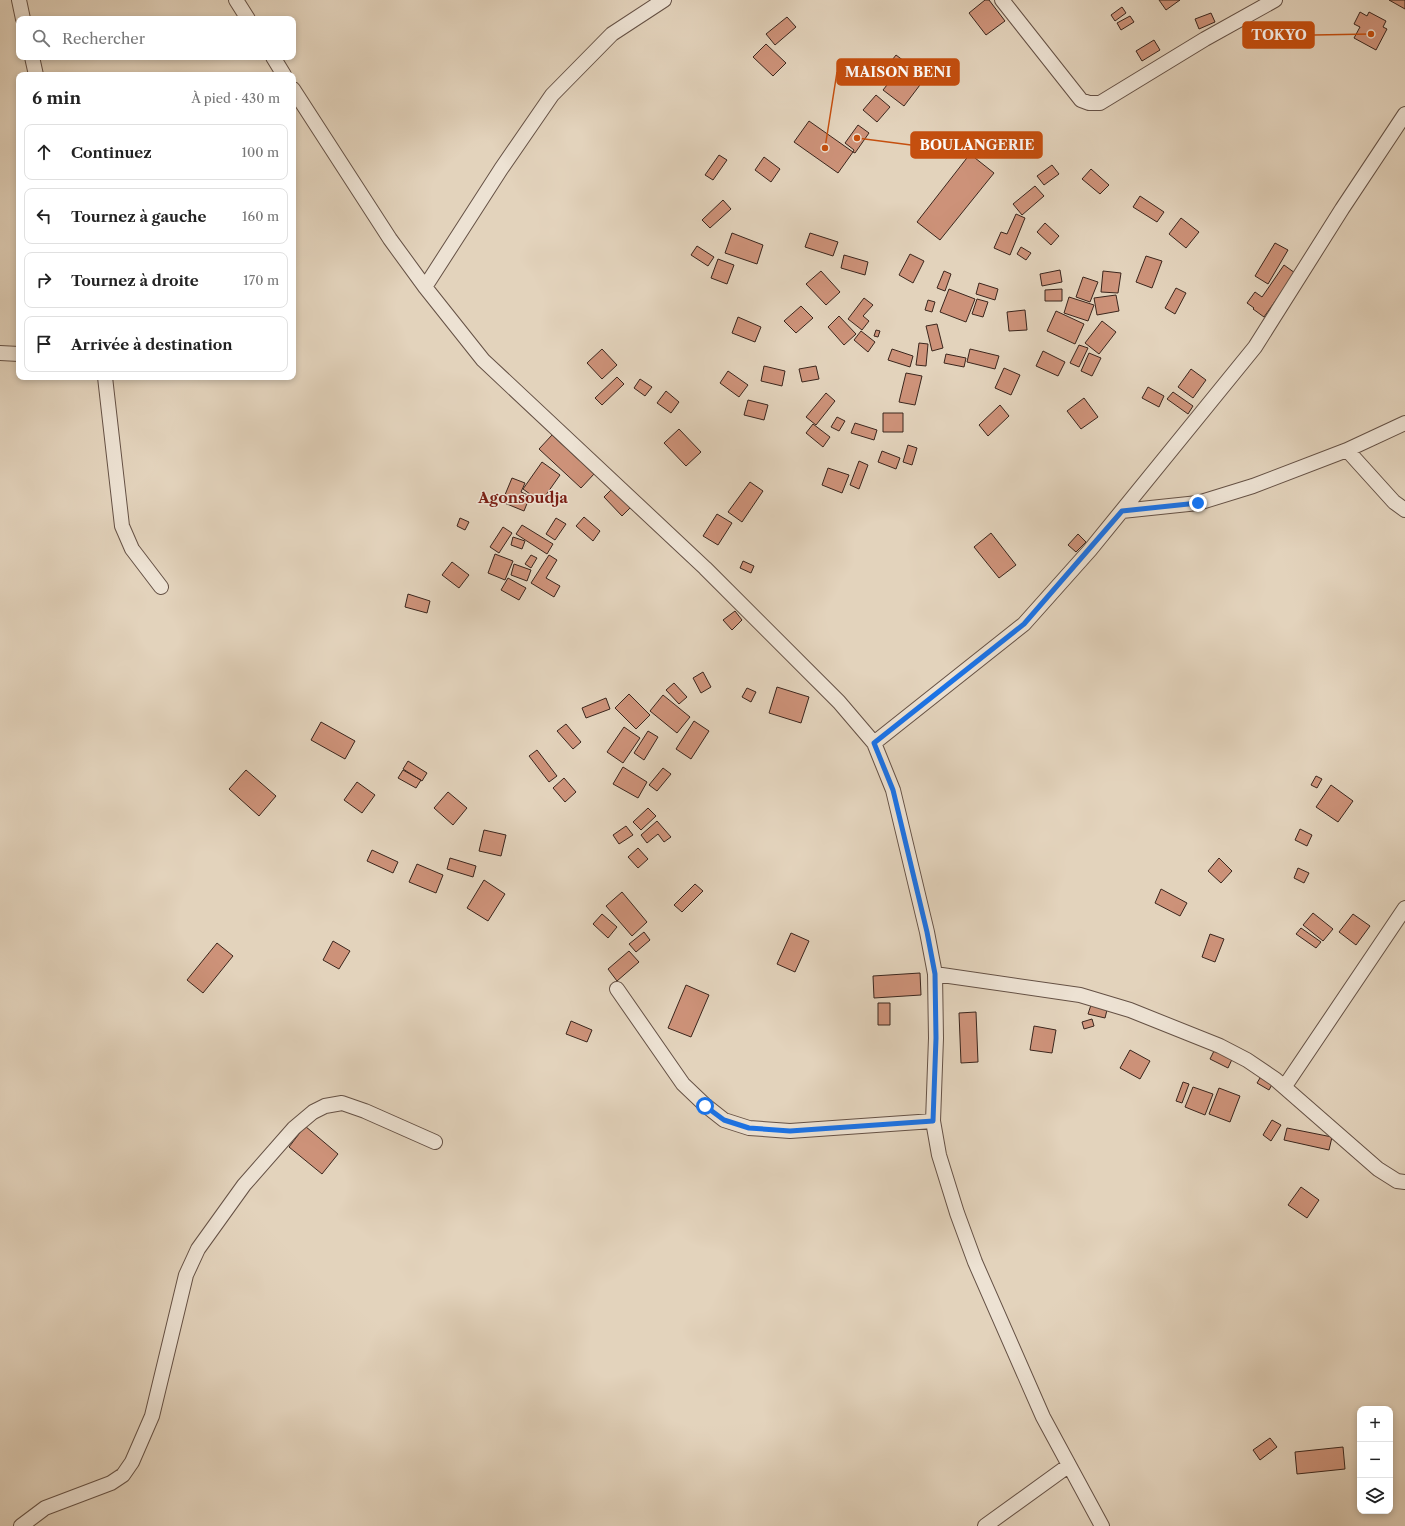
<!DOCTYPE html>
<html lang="fr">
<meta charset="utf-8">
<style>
body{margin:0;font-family:"Libre Caslon Text",serif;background:#f6f6f6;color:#222}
.controls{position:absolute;right:12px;bottom:12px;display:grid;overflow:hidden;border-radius:8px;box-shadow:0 2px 6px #0003}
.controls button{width:36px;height:36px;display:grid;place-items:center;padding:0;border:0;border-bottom:1px solid #e0e0e0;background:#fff;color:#222;font:20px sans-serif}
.stop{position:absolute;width:12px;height:12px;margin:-9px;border:3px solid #1a73e8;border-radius:50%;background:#fff}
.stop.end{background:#1a73e8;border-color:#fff;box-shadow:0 1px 4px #0008}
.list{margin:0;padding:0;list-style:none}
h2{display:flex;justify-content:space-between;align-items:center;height:52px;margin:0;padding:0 16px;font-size:17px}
h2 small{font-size:13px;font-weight:400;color:#767676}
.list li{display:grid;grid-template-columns:26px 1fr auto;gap:12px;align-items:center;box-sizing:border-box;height:56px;margin:0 8px 8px;padding:0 8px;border:1px solid #e0e0e0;border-radius:8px}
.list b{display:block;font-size:15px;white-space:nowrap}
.list em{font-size:13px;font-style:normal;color:#767676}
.icon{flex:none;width:22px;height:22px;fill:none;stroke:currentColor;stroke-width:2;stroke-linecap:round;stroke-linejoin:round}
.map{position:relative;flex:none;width:1405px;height:1526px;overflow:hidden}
.search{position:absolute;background:#fff;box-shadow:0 2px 6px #0003;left:16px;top:16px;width:280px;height:44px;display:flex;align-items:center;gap:10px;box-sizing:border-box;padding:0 14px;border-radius:8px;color:#767676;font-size:15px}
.panel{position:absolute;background:#fff;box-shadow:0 2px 6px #0003;left:16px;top:72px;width:280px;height:308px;border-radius:8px}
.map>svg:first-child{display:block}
.building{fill:#cd9279;stroke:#3b261d}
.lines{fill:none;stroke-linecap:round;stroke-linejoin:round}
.minor-casing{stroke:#655145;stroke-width:16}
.minor{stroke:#ede2d3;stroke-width:14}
.route{stroke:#1a73e8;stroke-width:5}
.labels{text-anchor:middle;stroke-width:3;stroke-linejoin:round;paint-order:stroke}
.quarter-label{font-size:15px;font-weight:bold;fill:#7a1f14;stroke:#ede2d3}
.leader{fill:none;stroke:#c54f0f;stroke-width:1.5}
.callout-dot{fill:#c54f0f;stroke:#ede2d3;stroke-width:1.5}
.callout{fill:#c54f0f;stroke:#c54f0f;stroke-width:1.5}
.callout-label{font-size:14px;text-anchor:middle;font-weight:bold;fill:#fff}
</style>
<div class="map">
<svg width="1405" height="1526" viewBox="0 0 1405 1526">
<rect width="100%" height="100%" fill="#e3d3bc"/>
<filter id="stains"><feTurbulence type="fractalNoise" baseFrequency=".005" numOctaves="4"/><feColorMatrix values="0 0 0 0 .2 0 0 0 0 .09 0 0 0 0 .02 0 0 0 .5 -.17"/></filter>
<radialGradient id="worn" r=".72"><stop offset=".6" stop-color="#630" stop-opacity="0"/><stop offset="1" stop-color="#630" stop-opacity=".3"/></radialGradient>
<path class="building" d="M985,0h4l16,21 -19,14 -17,-22z
M1159,0h21l-14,10z
M1389,0h16v9z
M1122,7l4,6 -11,8 -4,-6z
M1360,12l7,4 2,-4 17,9 -3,6 4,2 -11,21 -22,-12 6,-11 -6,-3z
M1211,13l4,9 -16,7 -4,-10z
M1130,16l4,6 -13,8 -4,-7z
M787,17l9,10 -21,18 -9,-11z
M1154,40l6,10 -18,11 -6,-10z
M766,44l20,19 -13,13 -20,-19z
M896,55l8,6 -4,6 11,8 4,-5 11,7 -22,29 -21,-16 4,-5 -11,-9 11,-14 2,2z
M876,95l14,12 -13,15 -14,-12z
M809,121l44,31 -15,21 -44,-31z
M858,125l11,8 -14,20 -2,-1 1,-2 -9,-7z
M970,154l24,19 -54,67 -23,-18z
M719,155l8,5 -14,20 -8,-5z
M764,157l16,12 -9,13 -16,-12z
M1052,165l7,9 -15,11 -7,-9z
M1091,169l18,16 -9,9 -18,-15z
M1035,186l9,10 -22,19 -9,-11z
M1140,196l24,16 -7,10 -24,-15z
M723,200l8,9 -21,19 -8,-8z
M1016,214l9,4 -15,37 -16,-7 7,-16 6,2z
M1181,218l18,14 -13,16 -17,-14z
M1045,223l14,13 -8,9 -14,-13z
M732,233l31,12 -6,19 -32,-11z
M810,233l28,9 -5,14 -28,-9z
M1275,243l13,7 -20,34 -13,-8z
M697,246l17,11 -6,9 -17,-11z
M1021,247l10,6 -5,7 -9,-6z
M910,254l14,7 -11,22 -14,-8z
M844,255l24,7 -3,13 -24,-7z
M1146,256l16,5 -10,27 -16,-6z
M718,259l16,6 -7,19 -16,-6z
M1284,265l11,8 -31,44 -11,-8 1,-1 -7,-5 8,-11 7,5z
M1060,270l2,12 -20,4 -2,-12z
M821,271l19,21 -14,13 -20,-21z
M944,271l7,3 -6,17 -8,-3z
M1103,271l18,2 -3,20 -17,-1z
M1083,277l15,5 -8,20 -14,-5z
M979,283l19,6 -3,11 -19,-6z
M1176,288l10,5 -11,21 -10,-6z
M949,289l26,10 -9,23 -26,-10z
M1062,289v12h-17v-11z
M1116,295l3,16 -22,4 -3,-17z
M1069,297l25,8 -6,16 -24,-8z
M864,298l9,7 -10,11 6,5 -7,9 -14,-11z
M977,299l11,3 -5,15 -11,-3z
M928,300l7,2 -3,10 -7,-2z
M801,306l12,12 -17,15 -12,-12z
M1025,310l2,20 -18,1 -2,-19z
M1056,311l28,13 -9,20 -28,-13z
M839,316l17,18 -12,11 -16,-18z
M738,317l23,10 -6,15 -23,-9z
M1102,321l14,11 -17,22 -14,-11z
M937,324l6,24 -11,3 -6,-25z
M876,330l4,1 -2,6 -4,-1z
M861,331l14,11 -7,10 -14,-12z
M919,343l9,1 -2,22 -10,-1z
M1079,345l9,3 -9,19 -9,-4z
M602,349l15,16 -15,14 -15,-16z
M892,349l21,7 -3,11 -22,-7z
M970,349l29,7 -4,13 -28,-7z
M1043,351l22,11 -7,14 -22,-10z
M1089,353l12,5 -9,18 -11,-5z
M946,354l20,4 -2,9 -20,-4z
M764,366l21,5 -3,15 -21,-5z
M816,366l3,13 -17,3 -3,-13z
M1004,368l16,7 -9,20 -16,-7z
M1191,369l15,11 -13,18 -15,-11z
M728,371l20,14 -9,12 -19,-14z
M906,373l16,3 -7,29 -16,-3z
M617,377l7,7 -22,21 -7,-7z
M640,379l12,8 -7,9 -11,-8z
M1148,387l16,9 -5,11 -17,-9z
M666,391l13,11 -8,11 -14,-10z
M1173,392l20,14 -5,8 -21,-15z
M826,393l9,8 -19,24 -10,-8z
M1084,398l14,19 -17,12 -14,-18z
M748,400l20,5 -4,15 -20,-5z
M1000,405l9,11 -21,20 -9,-11z
M883,413h20v19h-20z
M837,417l8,4 -6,10 -8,-4z
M855,423l22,7 -3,10 -23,-7z
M813,424l17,13 -7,10 -17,-14z
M679,429l22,23 -15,14 -22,-23z
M552,435l42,39 -13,14 -42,-39z
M908,445l9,3 -5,17 -9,-3z
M882,451l18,7 -4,11 -18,-7z
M859,461l9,4 -9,24 -9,-4z
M542,462l18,13 -19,27 -18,-13z
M828,468l21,7 -7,18 -20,-8z
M512,478l13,5 -4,9 9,4 -6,15 -22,-9z
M750,482l13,9 -21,31 -14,-10z
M614,487l18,19 -10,10 -18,-19z
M717,514l15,9 -14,22 -15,-9z
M584,517l16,14 -7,10 -17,-15z
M460,518l9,4 -4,8 -8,-4z
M556,518l10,6 -11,16 -9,-6z
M522,525l31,19 -6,10 -31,-20z
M503,527l9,6 -13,20 -9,-6z
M991,533l25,32 -17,13 -25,-31z
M1078,534l8,8 -10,10 -8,-7z
M513,537l12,4 -3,8 -11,-4z
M495,554l18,7 -8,19 -17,-7z
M531,555l6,3 -6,10 -6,-4z
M549,555l8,5 -11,18 14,8 -6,11 -23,-14z
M743,561l11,5 -3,7 -11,-5z
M452,562l17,13 -10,13 -17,-13z
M514,564l17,6 -4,11 -16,-6z
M508,578l18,10 -7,12 -18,-10z
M408,594l22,7 -3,12 -22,-6z
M735,611l7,9 -10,10 -9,-10z
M703,672l8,15 -10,6 -8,-15z
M674,683l13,14 -8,7 -13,-14z
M777,687l32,10 -8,26 -32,-10z
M747,688l9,4 -5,10 -9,-5z
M629,694l21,21 -14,14 -21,-21z
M663,695l27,22 -13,16 -27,-22z
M606,698l4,11 -24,9 -4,-10z
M694,721l15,10 -18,28 -15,-10z
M321,722l34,19 -10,18 -34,-19z
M566,724l15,18 -8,7 -16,-18z
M624,727l16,11 -17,25 -16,-11z
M648,731l10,6 -14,23 -10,-7z
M537,750l20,26 -8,6 -20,-26z
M408,761l19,12 -5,8 -19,-12z
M623,767l24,15 -9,16 -25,-14z
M663,768l8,6 -14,17 -8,-6z
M246,770l30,26 -17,20 -30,-27z
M403,770l18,10 -5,8 -18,-10z
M1316,776l6,3 -5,9 -6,-3z
M564,778l12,14 -11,10 -12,-14z
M357,782l18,13 -13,18 -18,-13z
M1331,785l22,16 -15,21 -22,-15z
M448,792l19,16 -14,17 -19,-17z
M648,808l8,8 -15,14 -8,-8z
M657,821l14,16 -7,5 -6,-8 -11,9 -6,-8z
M626,826l7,9 -14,9 -6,-9z
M1300,829l12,6 -5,11 -12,-6z
M484,830l22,5 -5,21 -22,-5z
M638,848l10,11 -10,9 -10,-11z
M372,850l26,12 -5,11 -26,-12z
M450,858l26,8 -3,11 -26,-8z
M1219,858l13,13 -11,12 -13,-12z
M417,864l26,11 -7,18 -27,-11z
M1298,868l11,5 -5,10 -10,-5z
M484,880l21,14 -17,27 -21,-13z
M695,884l8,7 -21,21 -8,-7z
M1161,889l26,14 -7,13 -25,-13z
M622,892l25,30 -15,14 -26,-30z
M1313,913l20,16 -10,12 -20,-16z
M602,914l15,13 -9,11 -15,-14z
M1353,914l17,12 -14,19 -17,-13z
M1301,928l20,14 -5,6 -20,-14z
M644,932l6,8 -14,12 -7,-8z
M791,933l18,8 -14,31 -18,-8z
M1210,934l14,5 -9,23 -13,-5z
M333,941l17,10 -11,18 -16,-9z
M217,943l16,13 -30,37 -16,-13z
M629,951l10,11 -22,19 -9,-12z
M920,973l1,22 -47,3 -1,-22z
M686,985l23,10 -18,42 -23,-9z
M1092,1002l16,4 -3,12 -17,-4z
M878,1003h12v22h-12z
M976,1012l2,50 -17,1 -2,-50z
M1092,1019l2,7 -10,3 -2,-7z
M571,1021l21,9 -5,12 -21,-8z
M1034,1026l22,4 -4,23 -22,-3z
M1216,1047l18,8 -6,13 -18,-9z
M1130,1050l20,11 -10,18 -20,-11z
M1263,1073l12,6 -6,11 -12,-7z
M1183,1082l6,2 -7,19 -6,-2z
M1193,1087l20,7 -8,21 -20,-8z
M1219,1088l21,8 -10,26 -21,-8z
M1272,1120l9,5 -10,16 -8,-6z
M305,1126l33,28 -16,20 -33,-27z
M1287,1128l45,9 -3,13 -45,-10z
M1301,1187l18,13 -12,18 -19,-13z
M1270,1438l7,9 -17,13 -7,-10z
M1343,1447l2,22 -48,5 -2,-22z"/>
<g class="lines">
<g class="minor-casing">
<path id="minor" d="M19,0l4,19
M236,0l12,19
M1002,0l79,100 8,3h11l105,-64 70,-39
M32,57l4,18
M273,57l11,18
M293,89l97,150 35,48 58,73 222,208 134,134 35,41 19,47 34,142 8,42 1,64 -3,83 6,34 18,58 18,49 68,155 59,109
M425,287l76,-118 51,-74 60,-61 52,-34
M0,353l19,1
M105,377l17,149 10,23 29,38
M1347,450l47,52 11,8
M1122,511l76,-8 55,-17 94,-36 58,-27
M874,743l150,-119 66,-74 165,-203 87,-138 63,-95
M935,974l145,21 50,15 90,36 27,14 28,19 103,90 19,12 8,1
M617,989l66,95 22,21 19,15 25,8 41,3 143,-10
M1285,1086l120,-178
M21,1526l24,-18 66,-25 12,-8 9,-13 20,-46 34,-141 12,-26 46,-64 50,-57 19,-16 12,-6 17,-3 23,8 70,31
M985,1526l83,-60"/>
</g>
<use href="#minor" class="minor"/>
</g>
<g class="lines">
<path class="route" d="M705,1106l19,14 25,8 41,3 143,-10 3,-83 -1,-64 -8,-42 -34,-142 -19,-47 150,-119 98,-113 76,-8"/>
</g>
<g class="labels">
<g class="quarter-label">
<text x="523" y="503">Agonsoudja</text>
</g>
</g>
<path class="leader" d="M1371 34L1314 35M825 148L837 72M857 138L911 145"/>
<g class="callout-dot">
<circle cx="1371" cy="34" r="4"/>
<circle cx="825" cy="148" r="4"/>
<circle cx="857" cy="138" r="4"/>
</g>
<g class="callout">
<rect x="1243" y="22" width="71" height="26" rx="4"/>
<rect x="837" y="59" width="122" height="26" rx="4"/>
<rect x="911" y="132" width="131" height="26" rx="4"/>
</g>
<g class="callout-label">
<text x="1279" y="40">TOKYO</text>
<text x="898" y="77">MAISON BENI</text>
<text x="977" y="150">BOULANGERIE</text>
</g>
<rect width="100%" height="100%" filter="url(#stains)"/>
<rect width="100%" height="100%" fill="url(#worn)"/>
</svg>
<div class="controls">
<button>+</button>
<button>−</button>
<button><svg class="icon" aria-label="layers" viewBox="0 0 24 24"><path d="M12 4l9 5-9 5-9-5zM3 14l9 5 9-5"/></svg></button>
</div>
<div class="stop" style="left:705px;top:1106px"></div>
<div class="stop end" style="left:1198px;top:503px"></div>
<div class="search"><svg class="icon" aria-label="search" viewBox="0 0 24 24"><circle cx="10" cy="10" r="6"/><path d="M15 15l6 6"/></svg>Rechercher</div>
<section class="panel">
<h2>6 min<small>À pied · 430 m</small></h2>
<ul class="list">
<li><svg class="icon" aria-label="ahead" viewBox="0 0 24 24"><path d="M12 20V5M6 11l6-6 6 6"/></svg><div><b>Continuez</b></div><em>100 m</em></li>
<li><svg class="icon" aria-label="left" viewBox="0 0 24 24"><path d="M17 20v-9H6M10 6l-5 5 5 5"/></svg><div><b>Tournez à gauche</b></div><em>160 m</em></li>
<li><svg class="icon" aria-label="right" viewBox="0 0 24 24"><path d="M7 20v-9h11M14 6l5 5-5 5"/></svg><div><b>Tournez à droite</b></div><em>170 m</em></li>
<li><svg class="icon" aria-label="arrive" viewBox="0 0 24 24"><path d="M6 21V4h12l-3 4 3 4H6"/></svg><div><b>Arrivée à destination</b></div></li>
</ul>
</section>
</div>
